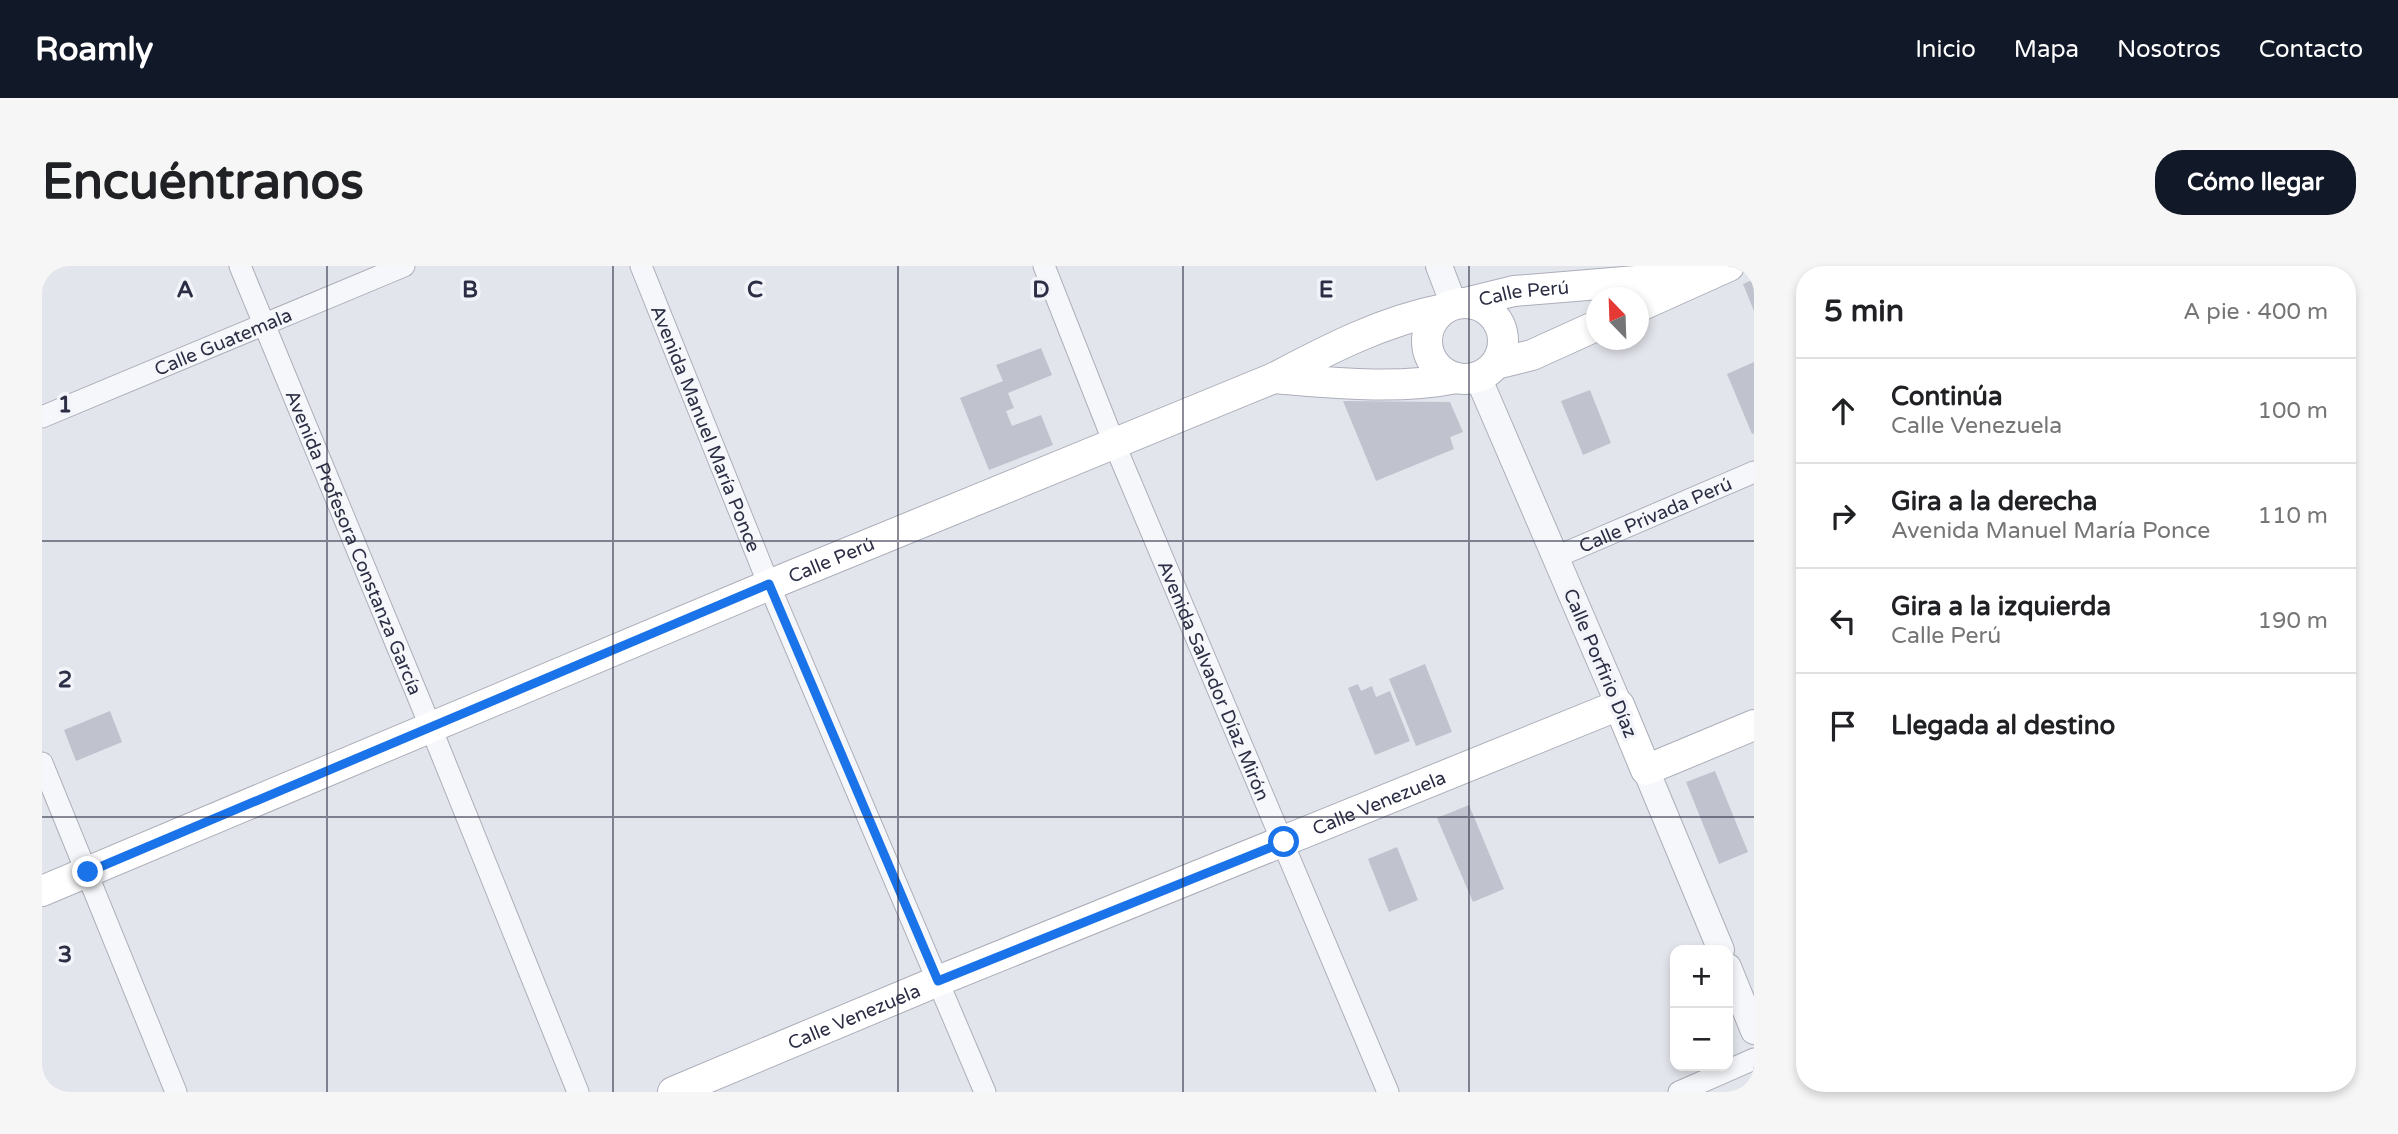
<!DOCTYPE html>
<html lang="es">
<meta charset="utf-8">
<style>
body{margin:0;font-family:"Varela Round",sans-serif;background:#f6f6f6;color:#202124}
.controls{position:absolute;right:21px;bottom:21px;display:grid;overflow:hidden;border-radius:14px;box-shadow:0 4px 10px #0003}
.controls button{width:63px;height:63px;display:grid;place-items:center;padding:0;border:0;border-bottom:2px solid #e0e0e0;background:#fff;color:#202124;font:35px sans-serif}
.compass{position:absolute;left:1544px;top:21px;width:63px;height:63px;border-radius:50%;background:#fff;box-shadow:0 4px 10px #0003;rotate:337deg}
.stop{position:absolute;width:21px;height:21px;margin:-16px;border:5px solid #1a73e8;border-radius:50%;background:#fff}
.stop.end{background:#1a73e8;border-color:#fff;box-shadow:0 2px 7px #0008}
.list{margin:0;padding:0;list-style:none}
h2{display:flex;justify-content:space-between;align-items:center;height:91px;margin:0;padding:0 28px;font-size:30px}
h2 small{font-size:23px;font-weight:400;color:#757577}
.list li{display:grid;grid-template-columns:46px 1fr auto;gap:21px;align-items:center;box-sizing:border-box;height:105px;padding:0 28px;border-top:2px solid #e0e0e0}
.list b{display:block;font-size:26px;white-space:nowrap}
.list p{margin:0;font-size:23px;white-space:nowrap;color:#757577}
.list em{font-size:23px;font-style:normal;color:#757577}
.icon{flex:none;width:38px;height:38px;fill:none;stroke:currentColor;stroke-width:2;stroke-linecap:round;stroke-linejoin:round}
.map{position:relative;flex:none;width:1712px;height:826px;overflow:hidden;border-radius:28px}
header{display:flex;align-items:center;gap:42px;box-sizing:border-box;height:98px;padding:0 35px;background:#111827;color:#fff}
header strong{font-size:33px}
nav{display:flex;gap:38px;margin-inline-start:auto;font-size:24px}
.intro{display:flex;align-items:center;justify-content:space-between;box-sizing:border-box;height:168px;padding:0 42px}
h1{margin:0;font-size:49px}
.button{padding:18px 32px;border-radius:28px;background:#111827;color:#fff;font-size:24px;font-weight:700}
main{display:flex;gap:42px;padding:0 42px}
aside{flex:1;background:#fff;border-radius:28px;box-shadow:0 4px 10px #0003}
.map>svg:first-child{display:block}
.building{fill:#c0c2ce}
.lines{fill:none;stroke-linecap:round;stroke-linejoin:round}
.minor-casing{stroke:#acaeba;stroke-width:23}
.tertiary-casing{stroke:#acaeba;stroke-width:28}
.secondary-casing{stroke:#acaeba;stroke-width:32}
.minor{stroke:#f6f7fa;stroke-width:21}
.tertiary{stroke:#f6f7fa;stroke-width:26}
.secondary{stroke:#fff;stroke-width:30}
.route{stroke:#1a73e8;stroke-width:9}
.grid{fill:none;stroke:#2b2e44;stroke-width:2;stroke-opacity:0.55}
.labels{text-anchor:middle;stroke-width:7;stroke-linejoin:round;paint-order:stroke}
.street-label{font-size:19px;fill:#2b2e44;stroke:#f3f4f9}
.grid-label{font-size:23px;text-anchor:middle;font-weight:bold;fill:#2b2e44;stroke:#f3f4f9;stroke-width:7;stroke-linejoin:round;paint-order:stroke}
</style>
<header>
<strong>Roamly</strong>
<nav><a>Inicio</a><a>Mapa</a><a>Nosotros</a><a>Contacto</a></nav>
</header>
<div class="intro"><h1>Encuéntranos</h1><a class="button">Cómo llegar</a></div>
<main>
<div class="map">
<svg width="1712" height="826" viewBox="0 0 1712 826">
<rect width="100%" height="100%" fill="#e3e5ec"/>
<path class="building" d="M1712,13v32l-11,-27z
M999,82l11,27 -44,18 6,15 -8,3 6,15 29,-11 12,30 -64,25 -29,-72 43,-17 -7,-16z
M1712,96v71l-2,1 -25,-60z
M1548,124l21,53 -28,12 -22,-54z
M1301,135l107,1 13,30 -13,5 4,12 -78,32z
M1383,398l27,68 -36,14 -27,-67z
M1316,418l3,7 11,-5 4,11 14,-6 20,50 -35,14 -27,-67z
M68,445l12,31 -46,19 -12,-31z
M1673,505l33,81 -29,12 -33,-82z
M1427,539l35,84 -31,13 -36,-84z
M1355,581l21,53 -29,12 -21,-53z"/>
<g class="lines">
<g class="minor-casing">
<g id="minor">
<path id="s1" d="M198,0l191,462 147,364"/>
<path id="s2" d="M599,0l128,319 216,507"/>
<path id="s3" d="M1002,0l70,177 274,649"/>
<path id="s4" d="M0,151l362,-151"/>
<path id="s5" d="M1514,291l198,-85"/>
<path d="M0,497l134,329"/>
<path d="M1637,826l75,-33"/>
</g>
</g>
<g class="tertiary-casing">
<path id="tertiary" d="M1397,0l15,39
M1436,111l141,328
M1604,504l75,180
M1686,701l26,64"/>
</g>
<g class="secondary-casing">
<g id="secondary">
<circle cx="1423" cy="75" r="38"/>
<path id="s6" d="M1423,37l49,-12 195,-16"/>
<path d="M1596,41l91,-41"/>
<path d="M1454,98l36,-9 64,-29"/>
<path d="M1232,112c60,5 123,12 182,0"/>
<path id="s7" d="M0,625l727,-306 505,-207c55,-29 109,-57 170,-69"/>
<path id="s8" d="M631,826l265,-111 681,-276 27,65 108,-45"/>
</g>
</g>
<use href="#minor" class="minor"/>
<use href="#tertiary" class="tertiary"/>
<use href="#secondary" class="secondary"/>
</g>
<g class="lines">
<path class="route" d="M46,606l681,-288 169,397 346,-139"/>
</g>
<path class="grid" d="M285,0v826M571,0v826M856,0v826M1141,0v826M1427,0v826M0,275h1712M0,551h1712"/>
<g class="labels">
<g class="street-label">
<text dy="7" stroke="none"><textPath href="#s6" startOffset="60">Calle Perú</textPath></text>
<text dy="7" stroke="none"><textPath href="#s4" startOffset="196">Calle Guatemala</textPath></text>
<text dy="7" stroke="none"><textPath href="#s2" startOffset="175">Avenida Manuel María Ponce</textPath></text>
<text dy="7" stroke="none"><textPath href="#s5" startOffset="108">Calle Privada Perú</textPath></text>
<text dy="7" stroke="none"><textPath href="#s1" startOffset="299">Avenida Profesora Constanza García</textPath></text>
<text dy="7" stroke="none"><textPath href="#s7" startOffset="856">Calle Perú</textPath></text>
<text transform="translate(1559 397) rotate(67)" y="7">Calle Porfirio Díaz</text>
<text dy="7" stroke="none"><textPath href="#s3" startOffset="448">Avenida Salvador Díaz Mirón</textPath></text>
<text dy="7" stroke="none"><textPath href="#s8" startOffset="763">Calle Venezuela</textPath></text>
<text dy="7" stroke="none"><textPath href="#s8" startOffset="196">Calle Venezuela</textPath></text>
</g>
</g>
<g class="grid-label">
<text x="143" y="31">A</text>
<text x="428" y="31">B</text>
<text x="713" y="31">C</text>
<text x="999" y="31">D</text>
<text x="1284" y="31">E</text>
<text x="23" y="146">1</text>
<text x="23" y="421">2</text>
<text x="23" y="696">3</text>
</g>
</svg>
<div class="controls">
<button>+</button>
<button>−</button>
</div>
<svg class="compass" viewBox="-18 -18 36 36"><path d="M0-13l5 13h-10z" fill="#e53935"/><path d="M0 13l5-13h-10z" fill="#757577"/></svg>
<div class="stop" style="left:1242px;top:576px"></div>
<div class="stop end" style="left:46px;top:606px"></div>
</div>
<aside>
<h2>5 min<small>A pie · 400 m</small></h2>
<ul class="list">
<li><svg class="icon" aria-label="ahead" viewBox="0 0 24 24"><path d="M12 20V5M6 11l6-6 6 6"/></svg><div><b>Continúa</b><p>Calle Venezuela</p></div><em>100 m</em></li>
<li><svg class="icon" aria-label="right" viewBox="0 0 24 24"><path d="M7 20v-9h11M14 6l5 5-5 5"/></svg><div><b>Gira a la derecha</b><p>Avenida Manuel María Ponce</p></div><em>110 m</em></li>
<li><svg class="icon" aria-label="left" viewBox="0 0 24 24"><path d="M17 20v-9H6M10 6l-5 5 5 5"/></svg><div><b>Gira a la izquierda</b><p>Calle Perú</p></div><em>190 m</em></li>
<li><svg class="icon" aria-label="arrive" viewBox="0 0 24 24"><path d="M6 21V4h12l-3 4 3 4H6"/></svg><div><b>Llegada al destino</b></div></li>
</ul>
</aside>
</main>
